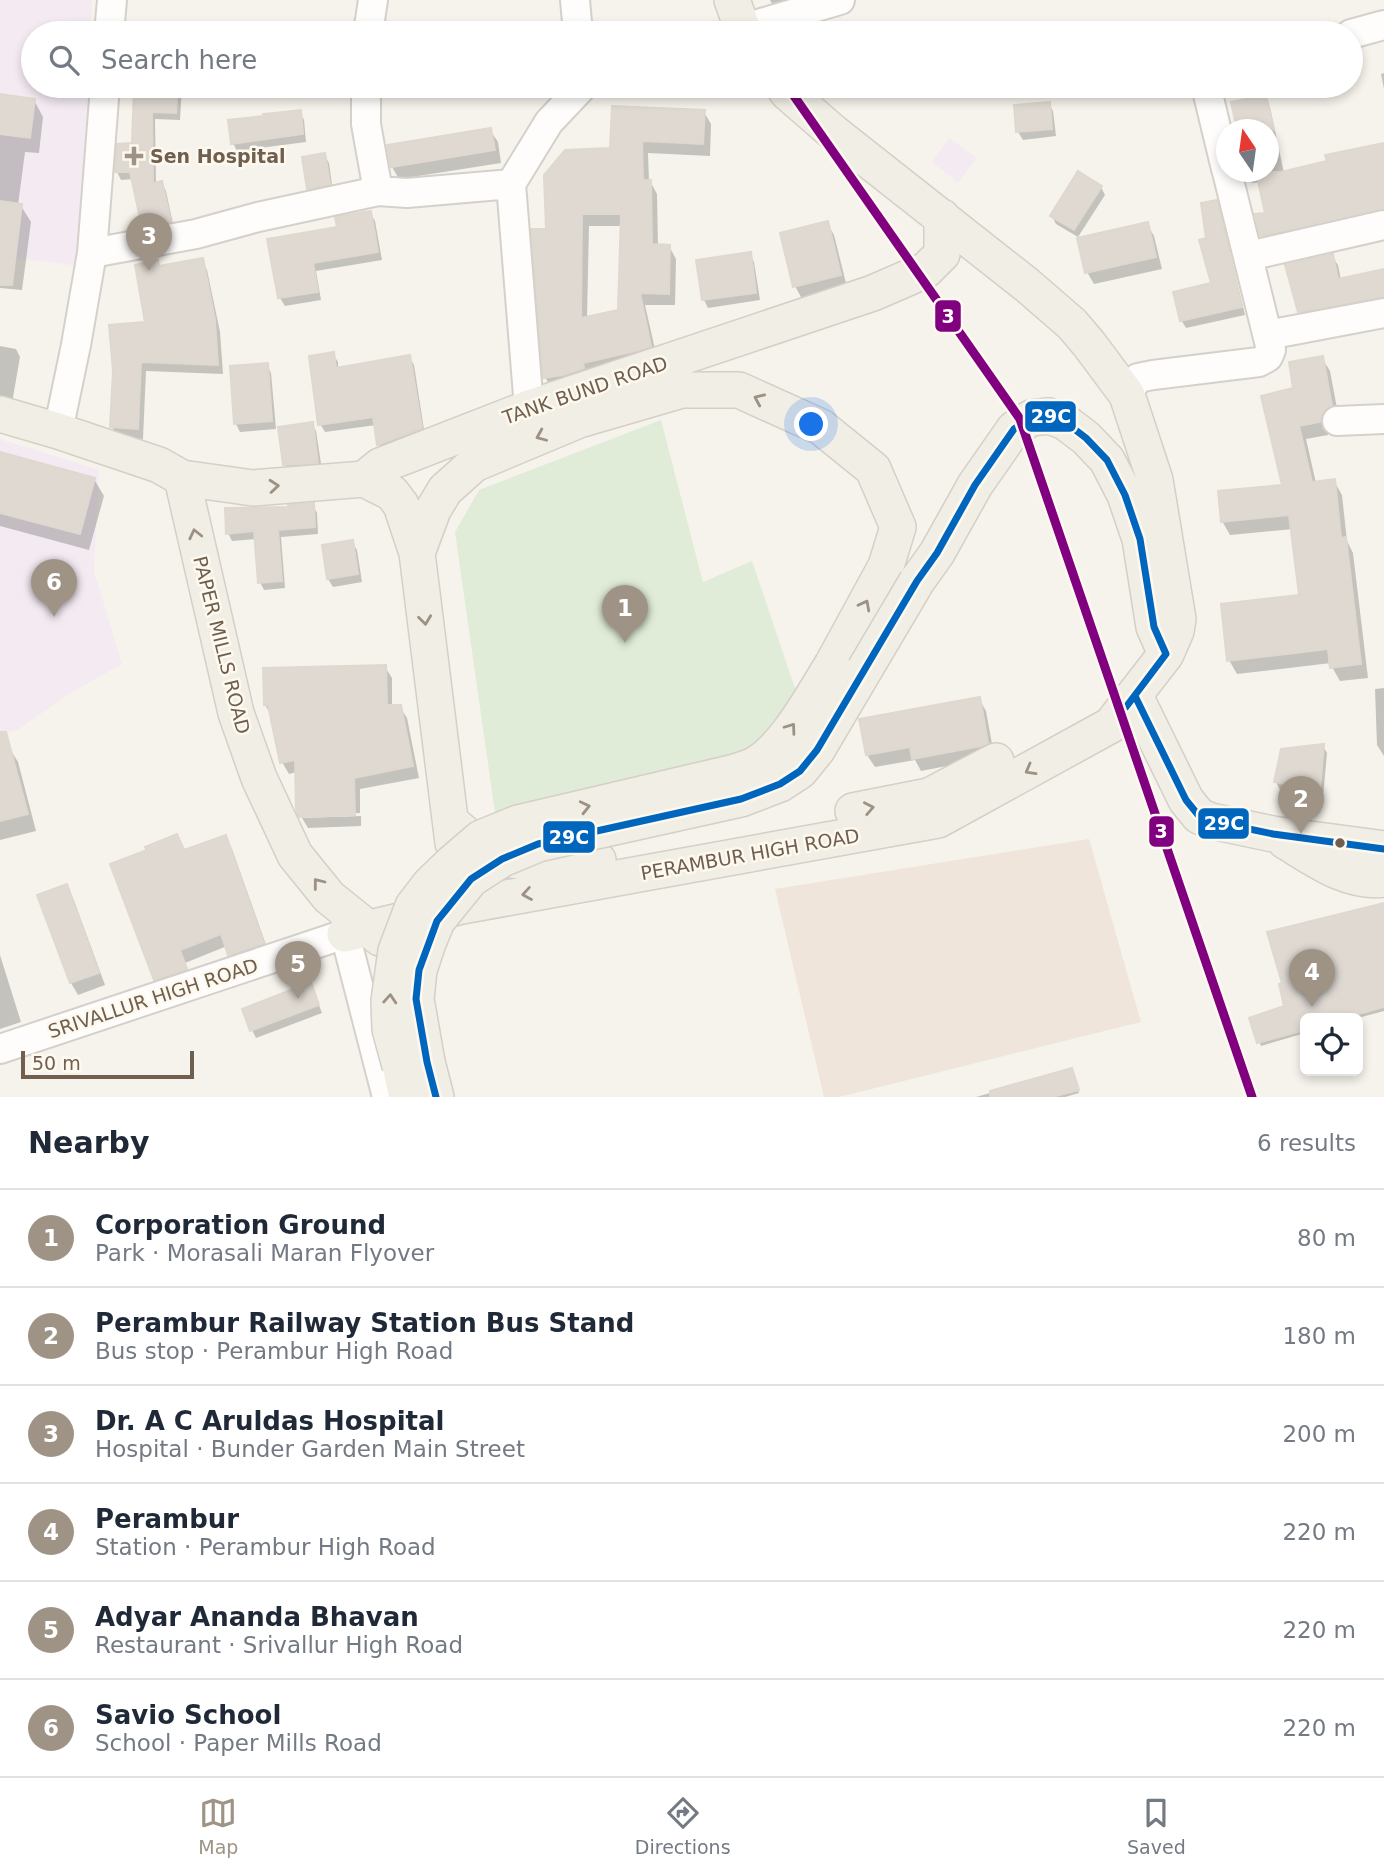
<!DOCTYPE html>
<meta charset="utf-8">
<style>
body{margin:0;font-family:"DejaVu Sans",sans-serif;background:#f6f6f7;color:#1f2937}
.controls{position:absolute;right:21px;bottom:21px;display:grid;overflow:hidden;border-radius:10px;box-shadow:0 4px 10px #0003}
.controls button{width:63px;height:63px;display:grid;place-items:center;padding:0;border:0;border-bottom:2px solid #e0e1e3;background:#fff;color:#1f2937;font:35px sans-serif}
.compass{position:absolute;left:1216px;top:119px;width:63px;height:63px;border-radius:50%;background:#fff;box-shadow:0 4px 10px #0003;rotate:347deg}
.scale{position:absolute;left:21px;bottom:18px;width:173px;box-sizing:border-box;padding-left:7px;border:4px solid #705f4f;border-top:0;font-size:19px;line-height:24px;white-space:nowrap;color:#705f4f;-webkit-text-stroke:5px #fdf9ee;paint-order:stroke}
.you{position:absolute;left:812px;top:425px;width:24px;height:24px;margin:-18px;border:5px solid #fff;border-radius:50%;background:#1a73e8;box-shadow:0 0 0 10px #1a73e833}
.badge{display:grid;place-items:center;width:46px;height:46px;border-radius:50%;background:#9f9386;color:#fff;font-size:23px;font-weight:700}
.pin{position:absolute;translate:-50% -58px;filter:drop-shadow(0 2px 4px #0008)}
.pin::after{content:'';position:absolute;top:37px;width:24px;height:21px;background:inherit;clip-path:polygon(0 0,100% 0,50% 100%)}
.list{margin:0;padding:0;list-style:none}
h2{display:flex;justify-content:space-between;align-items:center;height:91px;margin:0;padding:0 28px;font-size:30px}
h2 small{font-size:23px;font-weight:400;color:#747a83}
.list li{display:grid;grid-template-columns:46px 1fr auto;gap:21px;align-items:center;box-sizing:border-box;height:98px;padding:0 28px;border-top:2px solid #e0e1e3}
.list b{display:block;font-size:26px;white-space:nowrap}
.list p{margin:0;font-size:23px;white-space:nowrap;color:#747a83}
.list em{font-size:23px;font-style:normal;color:#747a83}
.icon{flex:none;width:38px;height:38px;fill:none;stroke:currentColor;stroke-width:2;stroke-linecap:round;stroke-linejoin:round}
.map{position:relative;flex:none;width:1384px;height:1097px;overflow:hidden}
.search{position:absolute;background:#fff;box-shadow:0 4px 10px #0003;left:21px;right:21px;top:21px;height:77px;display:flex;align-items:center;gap:18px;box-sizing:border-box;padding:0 24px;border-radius:38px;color:#747a83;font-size:26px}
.sheet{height:679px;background:#fff}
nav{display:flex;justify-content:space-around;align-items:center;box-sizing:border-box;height:98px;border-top:2px solid #e0e1e3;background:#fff;font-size:19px;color:#747a83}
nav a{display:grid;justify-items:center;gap:4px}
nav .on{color:#9f9386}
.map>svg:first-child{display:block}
.commercial{fill:#efe5db}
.education{fill:#f4ebf2}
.green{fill:#e1ecd8}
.shadow{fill:#0003;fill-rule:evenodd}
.building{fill:#dfd9d2;stroke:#ded8cf;stroke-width:2;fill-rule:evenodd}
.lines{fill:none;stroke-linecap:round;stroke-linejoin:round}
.minor-casing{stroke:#d5d0ca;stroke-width:32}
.major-casing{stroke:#d4cfc7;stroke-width:38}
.minor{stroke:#fefdfc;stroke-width:28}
.major{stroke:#f1eee6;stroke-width:35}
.major-bridge-casing{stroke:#d4cfc7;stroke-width:38;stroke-linecap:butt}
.major-bridge{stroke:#f1eee6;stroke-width:35}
.bus-1-casing{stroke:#fdf9ee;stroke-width:12}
.bus-1{stroke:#0065bd;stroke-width:7}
.metro-1-casing{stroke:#fdf9ee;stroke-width:14}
.metro-1{stroke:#800080;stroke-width:9}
.oneway{stroke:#9d9184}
.poi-dot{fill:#9f9386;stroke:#fdf9ee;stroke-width:2.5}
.bus-dot{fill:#705f4f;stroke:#fdf9ee;stroke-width:2.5}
.labels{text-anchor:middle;stroke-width:5;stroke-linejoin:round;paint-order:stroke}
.poi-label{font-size:19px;font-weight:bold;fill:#705f4f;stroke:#fdf9ee;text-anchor:start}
.street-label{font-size:19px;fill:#705f4f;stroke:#fdf9ee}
.line-badge{stroke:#fdf9ee;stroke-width:2.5}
.badge-label{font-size:19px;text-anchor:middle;font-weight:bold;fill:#fff}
</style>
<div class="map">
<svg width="1384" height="1097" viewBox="0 0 1384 1097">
<rect width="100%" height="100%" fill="#f6f3ec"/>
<path class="commercial" d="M1089,839l52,183 -302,75h-15l-49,-208z"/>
<path class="education" d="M0,0h92l-1,33h-58v53h55l-8,180 -80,-10z
M949,138l28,20 -19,25 -26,-21z
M0,439l99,31 -5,101 28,93 -53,30 -50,35 -19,5z"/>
<path class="green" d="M661,420l42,162 49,-21 48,142 -47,45 -256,79 -42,-295 24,-42z"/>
<path class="shadow" d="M770,0h34l-31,5z
M1384,73v16l-3,-15z
M136,86h46l-2,34 -25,-1 1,65 6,-1 4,8 8,38 -26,5 -4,-8 -10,-47 -13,1 -4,-8 17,-27z
M0,96l34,4 9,17 -4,36 -14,-1 -7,53 3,1 10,16 -9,68 -22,-2z
M1265,97l5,10 14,66 45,-11 55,-18v75l-117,26 -5,-9 -5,-20 10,-2 -7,-32 -8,1 -6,-11h22v-42z
M1049,104l4,7 3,25 -33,4 -5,-8z
M300,112l4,8 2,22 -69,9 -4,-8z
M704,112l7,12 -1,32 -62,-3 1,28h1l7,13 1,52h11l7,13 -1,46h-30l12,53 -105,31 -7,-12 3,-146 64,-81zM589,226h33l-2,85 -33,7z
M490,130l8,12 3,21 -102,16 -7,-12 -3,-21z
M324,155l5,8 4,29 -20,5 -4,-8 -5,-30z
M1101,187l4,8 -27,42 -22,-13 -4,-8z
M1216,202l4,8 25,105 -59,13 -5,-8 32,-35 -5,-46z
M370,213l5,8 7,39 -66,11 5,29 -36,6 -5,-8 -11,-58 70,-12z
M827,223l7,12 13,52 -45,12 -7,-13z
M1147,224l7,12 8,33 -68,15 -7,-12z
M750,254l4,8 6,38 -52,8 -4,-8 -6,-38z
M1332,256l6,9 3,15 43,-9v36l-78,14 -6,-9z
M202,260l5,10 13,62 3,42 -77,-3 -3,68 -26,-2 -5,-10 35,-103 10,-62 4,6z
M0,346l16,3 4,8 -8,46 -12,-1z
M333,354l5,8v7l71,-12 5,8 11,71 -42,16 -4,-7 -3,-20 -51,7 -5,-8z
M1322,358l8,13 9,48 -9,8 -2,8 -22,4 10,44 18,-2 8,14 5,46 6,12 15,125 -28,3 -8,-14 -1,-4 -94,11 -8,-14 72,-64 -8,-67 -63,6 -8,-14 62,-35 11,-96z
M267,365l4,8 5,56 -36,3 -4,-8z
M312,423l4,8 6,39 -33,3 -4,-8z
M0,454l94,25 10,17 -15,54 -89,-24z
M313,505l4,8 1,21 -37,3 4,51 -21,2 -4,-8 -4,-43 -24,2 -4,-8 63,-24z
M352,542l5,8 5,32 -29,5 -5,-8 -4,-32z
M385,667l7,11v29h8l7,11 12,60 -59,11v24l-59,2 -4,-43 -8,2 -7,-12 -10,-45 -7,-12z
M1384,688v68l-7,-11 -2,-56z
M979,699l7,12 8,44 -6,3 -67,13 -6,-11 -40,7 -8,-12 -6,-35z
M8,746l10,16 18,69 -36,9v-92z
M1323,746l4,7 -4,44 -43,-7 -4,-8z
M361,816v10l-53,2 -6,-10z
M177,836l8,15 40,-14 7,12 38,107 -33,11 -10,-21 -42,17 7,19 -29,10 -7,-13 -7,-128z
M66,886l7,12 32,87 -27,10 -7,-12 -32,-87z
M1384,909v102l-26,7h-53v15l-44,13 -10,-27 35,-12 -2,-23z
M0,955l21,67 -21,7z
M314,992l8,21 -66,25 -4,-8z
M1072,1070l7,23 -14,4h-89z"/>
<path class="building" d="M134,86h44l-2,27 -24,-1 1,71 9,-2 9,41 -29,5 -12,-55h-15l2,-28 15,-1z
M0,94l35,5 -5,39 -30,-4z
M1266,95l8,35h-37l-6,-28z
M1050,102l2,27 -36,3 -2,-27z
M612,106l93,4 -2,34 -61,-3 1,39h8l1,64 18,1 -1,49 -29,-1 11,53 -15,5 -53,12 1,5 -21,7 -20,3 -12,-149h15l-2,-54 21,-25 45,-2zM582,214h39l-3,96 -37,8z
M301,110l2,24 -72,10 -3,-24 36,-4 -1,-2z
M491,128l4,22 -104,17 -4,-22z
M1384,143v66l-124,27 -5,-22 10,-1 -9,-41h25l46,-11 -2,-6z
M325,153l5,31 -23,5 -5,-32z
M1078,171l24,15 -28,44 -24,-14z
M1217,200l25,107 -62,14 -7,-29 38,-9 -12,-43 7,-2 -5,-35z
M0,201l22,3 -10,81h-12z
M371,211l7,41 -65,11 5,29 -40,6 -11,-59 70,-12 -2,-10z
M828,221l13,54 -48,12 -13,-54z
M1148,222l8,35 -71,16 -8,-35z
M751,252l5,41 -54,7 -6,-40z
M1333,254l5,25 46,-10v28l-86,15 -13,-47z
M203,258l12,62 3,45 -77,-3 -3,67 -28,-2 3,-56 -4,-46 36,-3 -10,-57 23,-5 1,6z
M334,352l2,16 74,-13 12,73 -45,17 -4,-28 -55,8 -9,-69z
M1323,356l9,50 -4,1 -5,6 -3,9 -21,4 13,56 23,-3 6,59 5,-1 15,127 -31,4 -2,-19 -101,12 -6,-57 78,-9 -10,-80 -68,7 -3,-31 64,-6 -21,-89 32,-8 -4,-26z
M268,363l4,58 -38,3 -4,-58z
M313,422l5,41 -35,2 -5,-38z
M0,452l95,26 -15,56 -80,-21z
M314,503l1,24 -37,3 4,51 -24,2 -4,-52 -28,3 -1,-26 64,-1 -1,-2z
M353,540l5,34 -31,5 -5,-34z
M386,665l1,40h14l12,61 -59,12 1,37 -56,2 -3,-8 -1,-49 -15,3 -12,-58h-4l-1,-37z
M980,697l8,46 -7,3 -69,13 -2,-12 -44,8 -7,-36z
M0,732h6l22,82 -28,7z
M1324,744l-4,46 -46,-8 7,-33z
M177,834l7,16 42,-15 38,108 -36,12 -7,-21 -41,16 7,19 -33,11 -44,-116 37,-14 -2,-3z
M67,884l32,89 -29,10 -33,-88z
M1384,903v104l-40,11h-39v12l-48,13 -8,-25 35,-12 -5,-22 3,-1 -15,-51z
M311,982l8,23 -69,26 -8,-22z
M1072,1068l7,22 -27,7h-62v-6z"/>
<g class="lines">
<g class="minor-casing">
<path id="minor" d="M575,0l3,33
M741,29l99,-29
M109,33l3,-33
M368,33l5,-33
M1351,34l33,-9
M366,86v38l12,67
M1206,86l20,83
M92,253l104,-19 62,-17 120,-26 29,2 104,-9
M1249,256l135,-31
M1268,335l116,-22
M1127,395l11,-17 15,-3 106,-13 9,-5 3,-7 -44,-178
M529,408l-18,-224 38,-62 34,-36
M1337,421l47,-2
M58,431l18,-86 16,-92 13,-167
M0,1049l345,-115 42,163"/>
</g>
<g class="major-casing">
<path id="major" d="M732,0l12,33
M0,414l58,17 101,34 23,13 71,10 111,-9 16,-13 149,-58 344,-115 53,-23 16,-16v-37
M182,478l54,235 23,65 36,77 34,42 51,41
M364,479l28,14 9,12 16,48 36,290
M417,553l16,-43 12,-20 29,-26 105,-44 103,-30h57l82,37 52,42 25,58 -12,39 -54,99
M917,581l20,-28 38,-68 39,-56 17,-11 18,-2 16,6 21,16 21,22 18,35 15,44 14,88 12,27
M1135,696l51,104 13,16 12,5 62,13 111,15
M853,811l76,-15 67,-35
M451,822l31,26 30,12 52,6 34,-6
M1285,841c30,18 63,43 99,38
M345,934l117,-28 476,-86 173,-95 55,-71 10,-23 2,-12 -23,-139 -28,-85 -38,-51 -17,-20 -45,-39 -193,-152 -46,-40 -5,-7
M427,1062l9,35
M400,1066l7,31"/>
</g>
<use href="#minor" class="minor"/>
<use href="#major" class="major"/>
<g class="major-bridge-casing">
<path id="major-bridge" d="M427,1062l-11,-63 3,-29 9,-27 9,-22 34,-42 31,-20 36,-15 203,-45 39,-15 20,-13 17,-21 100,-169
M400,1066l-10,-37 -1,-28 7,-50 17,-45 17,-22 23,-22 28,-24 37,-15 213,-50c7,-2 14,-4 21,-7 32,-15 61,-71 80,-101"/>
</g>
<use href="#major-bridge" class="major-bridge"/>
<g class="bus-1-casing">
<path id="bus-1" d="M1135,696l51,104 13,16 12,5 62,13 111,15
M436,1097l-9,-35 -11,-63 3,-29 18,-49 34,-42 31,-20 36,-15 203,-45 39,-15 20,-13 17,-21 100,-169 20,-28 38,-68 39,-56 17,-11 18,-2 16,6 21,16 21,22 18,35 15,44 14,88 12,27 -40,53"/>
</g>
<use href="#bus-1" class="bus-1"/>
<g class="metro-1-casing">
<path id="metro-1" d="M787,86l233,333 232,678"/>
</g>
<use href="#metro-1" class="metro-1"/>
</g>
<defs><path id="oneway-chevron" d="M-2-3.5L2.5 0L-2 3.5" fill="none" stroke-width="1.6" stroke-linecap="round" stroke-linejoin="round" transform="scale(1.75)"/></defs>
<g class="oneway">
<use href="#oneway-chevron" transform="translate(759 399) rotate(-156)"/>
<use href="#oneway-chevron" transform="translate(541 436) rotate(157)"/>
<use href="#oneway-chevron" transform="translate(274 486) rotate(-5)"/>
<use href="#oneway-chevron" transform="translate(195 534) rotate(-103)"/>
<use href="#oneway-chevron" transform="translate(865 605) rotate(-62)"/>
<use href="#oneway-chevron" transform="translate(425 620) rotate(83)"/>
<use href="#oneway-chevron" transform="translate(791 728) rotate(-54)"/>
<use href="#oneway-chevron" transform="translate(1030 770) rotate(151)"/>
<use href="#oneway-chevron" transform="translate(585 807) rotate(-13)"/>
<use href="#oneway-chevron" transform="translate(869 808) rotate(-11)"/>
<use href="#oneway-chevron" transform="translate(318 883) rotate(-128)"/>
<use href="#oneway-chevron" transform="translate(527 894) rotate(170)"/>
<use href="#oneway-chevron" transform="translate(390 999) rotate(-86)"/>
</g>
<path class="poi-dot" d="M130.5 145.5h7v7h7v7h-7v7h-7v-7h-7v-7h7z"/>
<circle class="bus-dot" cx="1340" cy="843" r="6"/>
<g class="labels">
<g class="poi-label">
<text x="150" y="163">Sen Hospital</text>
</g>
<g class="street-label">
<text transform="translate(585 390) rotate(-19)" y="7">TANK BUND ROAD</text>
<text transform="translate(222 645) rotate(76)" y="7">PAPER MILLS ROAD</text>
<text transform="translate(750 854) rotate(-10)" y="7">PERAMBUR HIGH ROAD</text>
<text transform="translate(153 998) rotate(-18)" y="7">SRIVALLUR HIGH ROAD</text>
</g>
</g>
<g class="line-badge">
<rect x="934" y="299" width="28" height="34" rx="7" fill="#800080"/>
<rect x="1024" y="400" width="53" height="33" rx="7" fill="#0065bd"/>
<rect x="1197" y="807" width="53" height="33" rx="7" fill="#0065bd"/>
<rect x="1148" y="815" width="27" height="33" rx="7" fill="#800080"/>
<rect x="542" y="820" width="54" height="34" rx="7" fill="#0065bd"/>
</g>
<g class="badge-label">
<text x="948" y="323">3</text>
<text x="1051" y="423">29C</text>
<text x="1224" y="830">29C</text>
<text x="1161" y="838">3</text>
<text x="569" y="844">29C</text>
</g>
</svg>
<div class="controls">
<button><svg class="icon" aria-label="locate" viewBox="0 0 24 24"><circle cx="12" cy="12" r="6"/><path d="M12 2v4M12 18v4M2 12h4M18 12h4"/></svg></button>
</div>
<svg class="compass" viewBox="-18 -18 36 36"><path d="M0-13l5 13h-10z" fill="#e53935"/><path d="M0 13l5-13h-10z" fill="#747a83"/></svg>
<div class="scale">50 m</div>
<div class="you"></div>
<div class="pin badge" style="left:625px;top:643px">1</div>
<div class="pin badge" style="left:1301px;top:834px">2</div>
<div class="pin badge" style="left:149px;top:271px">3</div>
<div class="pin badge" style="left:1312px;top:1007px">4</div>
<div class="pin badge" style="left:298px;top:999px">5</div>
<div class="pin badge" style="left:54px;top:617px">6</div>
<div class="search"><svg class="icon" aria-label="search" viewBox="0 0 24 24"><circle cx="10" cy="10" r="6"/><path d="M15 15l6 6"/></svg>Search here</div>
</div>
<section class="sheet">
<h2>Nearby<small>6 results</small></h2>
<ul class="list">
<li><span class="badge">1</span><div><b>Corporation Ground</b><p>Park · Morasali Maran Flyover</p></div><em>80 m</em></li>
<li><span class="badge">2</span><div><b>Perambur Railway Station Bus Stand</b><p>Bus stop · Perambur High Road</p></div><em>180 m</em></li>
<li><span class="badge">3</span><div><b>Dr. A C Aruldas Hospital</b><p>Hospital · Bunder Garden Main Street</p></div><em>200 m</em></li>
<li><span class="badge">4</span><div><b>Perambur</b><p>Station · Perambur High Road</p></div><em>220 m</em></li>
<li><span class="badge">5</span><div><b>Adyar Ananda Bhavan</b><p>Restaurant · Srivallur High Road</p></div><em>220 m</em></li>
<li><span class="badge">6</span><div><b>Savio School</b><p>School · Paper Mills Road</p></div><em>220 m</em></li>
</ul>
</section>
<nav>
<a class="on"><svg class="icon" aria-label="map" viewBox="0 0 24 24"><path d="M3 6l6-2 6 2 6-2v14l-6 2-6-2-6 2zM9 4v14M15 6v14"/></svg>Map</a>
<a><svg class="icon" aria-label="directions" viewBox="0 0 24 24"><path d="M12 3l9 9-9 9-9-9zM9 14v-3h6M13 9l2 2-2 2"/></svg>Directions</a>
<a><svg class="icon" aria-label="saved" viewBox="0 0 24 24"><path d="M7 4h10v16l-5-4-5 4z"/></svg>Saved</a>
</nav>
